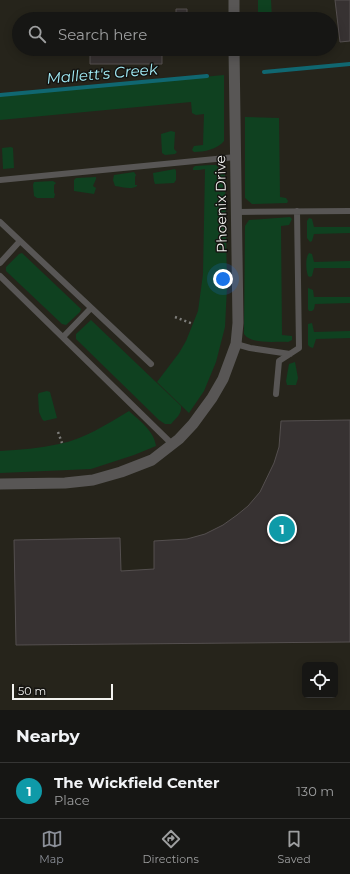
<!DOCTYPE html>
<style>
body{margin:0;font-family:Montserrat,sans-serif;background:#1f1f1d;color:#f1f3f6}
.controls{position:absolute;right:12px;bottom:12px;display:grid;overflow:hidden;border-radius:6px;box-shadow:0 2px 10px #0003}
.controls button{width:36px;height:36px;display:grid;place-items:center;padding:0;border:0;border-bottom:1px solid #353534;background:#161614;color:#f1f3f6;font:20px sans-serif}
.scale{position:absolute;left:12px;bottom:10px;width:101px;box-sizing:border-box;padding-left:4px;border:2px solid #f2f2ef;border-top:0;font-size:11px;line-height:14px;white-space:nowrap;color:#f2f2ef;-webkit-text-stroke:3px #151411;paint-order:stroke}
.you{position:absolute;left:223px;top:279px;width:14px;height:14px;margin:-10px;border:3px solid #fff;border-radius:50%;background:#1a73e8;box-shadow:0 0 0 6px #1a73e833}
.badge{display:grid;place-items:center;width:26px;height:26px;border-radius:50%;background:#8c9099;color:#fff;font-size:13px;font-weight:700}
.pin{position:absolute;translate:-50% -50%;border:2px solid #fff;box-shadow:0 1px 4px #0006}
.list{margin:0;padding:0;list-style:none}
h2{display:flex;justify-content:space-between;align-items:center;height:52px;margin:0;padding:0 16px;font-size:17px}
h2 small{font-size:13px;font-weight:400;color:#9e9fa0}
.list li{display:grid;grid-template-columns:26px 1fr auto;gap:12px;align-items:center;box-sizing:border-box;height:56px;padding:0 16px;border-top:1px solid #353534}
.list b{display:block;font-size:15px;white-space:nowrap}
.list p{margin:0;font-size:13px;white-space:nowrap;color:#9e9fa0}
.list em{font-size:13px;font-style:normal;color:#9e9fa0}
.icon{flex:none;width:22px;height:22px;fill:none;stroke:currentColor;stroke-width:2;stroke-linecap:round;stroke-linejoin:round}
.map{position:relative;flex:none;width:350px;height:710px;overflow:hidden}
.search{position:absolute;background:#161614;box-shadow:0 2px 10px #0003;left:12px;right:12px;top:12px;height:44px;display:flex;align-items:center;gap:10px;box-sizing:border-box;padding:0 14px;border-radius:22px;color:#9e9fa0;font-size:15px}
.sheet{height:108px;background:#161614}
nav{display:flex;justify-content:space-around;align-items:center;box-sizing:border-box;height:56px;border-top:1px solid #353534;background:#161614;font-size:11px;color:#9e9fa0}
nav a{display:grid;justify-items:center;gap:2px}
nav .on{color:#8c9099}
.map>svg:first-child{display:block}
.built{fill:#26241b;fill-rule:evenodd}
.green{fill:#0f4120}
.lines{fill:none;stroke-linecap:round;stroke-linejoin:round}
.stream{stroke:#106771;stroke-width:4}
.building{fill:#373232;stroke:#544f4f}
.path{stroke:#7e7e7b;stroke-width:2.5;stroke-dasharray:2 3;stroke-linecap:butt}
.service{stroke:#585655;stroke-width:6}
.minor{stroke:#585655;stroke-width:11}
.labels{text-anchor:middle;stroke-width:3;stroke-linejoin:round;paint-order:stroke}
.street-label{font-size:14px;fill:#f2f2ef;stroke:#151411}
.water-label{font-size:15px;font-style:italic;fill:#a4effa;stroke:#151411}
</style>
<div class="map">
<svg width="350" height="710" viewBox="0 0 350 710">
<rect width="100%" height="100%" fill="#1e1d1a"/>
<path class="built" d="M0,0h350v710h-350zM19,19h312v30h-312zM305,665h30v30h-30z"/>
<path class="green" d="M258,0h13l1,19h-14z
M224,75v66c-6,8 -20,11 -30,11l-2,-2 2,-4 9,-1 1,-31 -8,1 -4,-2 -1,-11 -191,18v-24z
M245,117l34,1 1,79 6,1 2,3 -1,2 -35,1 -7,-6z
M171,131l4,1 -1,17 3,3 -2,2 -10,1 -3,-2 -1,-19z
M11,147l2,1 1,20 -11,1 -1,-21z
M211,165h5l9,9 2,113 -2,40 -9,35 -12,29 -15,22 -32,-31 22,-29 7,-12 12,-30 5,-37 2,-105 -6,1h-6v-2l2,-2z
M175,169l1,2v9l-2,3 -19,1 -1,-3 -1,-8z
M134,172l2,3 -1,2v8h2v1c-5,4 -15,1 -22,0l-2,-6 1,-5z
M96,177v2l-3,7 3,2 -2,6 -20,-3v-11l2,-2z
M53,181l3,2 -2,2v8l1,1 -1,4h-17l-3,-2 -1,-11 1,-3z
M290,217l2,2 -3,6 -8,1 1,109 10,1v4l-4,2c-12,-1 -37,3 -44,-8l1,-108 4,-6z
M309,218l3,1 2,8h36v6l-36,1 -2,7 -2,1 -3,-4v-17z
M22,253l59,56 -1,3 -14,13 -4,-1 -56,-53v-4l13,-13z
M309,253l3,1 2,8 36,-1v7h-36l-2,8 -2,1 -2,-1c-2,-6 -3,-18 1,-23z
M308,288l5,2 1,7h36v6l-35,1 -1,5 -2,2h-3l-1,-2z
M91,320l90,86c1,8 -5,12 -10,18h-6l-6,-4 -83,-81v-5z
M312,323l2,9 36,-1v7l-34,1 -3,9 -3,-1 -2,-2v-21z
M295,362l3,16 -2,7h-9l-1,-4 3,-17z
M47,391l3,1 7,26 -13,3 -2,-2 -3,-7 -1,-17 1,-2z
M129,411c11,10 25,20 27,35l-22,9 -43,14 -91,4v-22c20,-1 40,-3 59,-7 26,-5 48,-20 70,-33z"/>
<g class="lines">
<path class="stream" d="M264,72l86,-8
M0,95l207,-19"/>
</g>
<path class="building" d="M335,0h15v41l-10,1z
M176,9h11v10h-11z
M90,49h72v15h-72z
M350,420v222l-334,3 -2,-105 106,-2 1,33 33,-2v-28l33,-2 18,-5 18,-9 14,-10 11,-9 12,-14 14,-29 5,-16 2,-26z"/>
<g class="lines">
<path class="path" d="M245,53h7
M175,317l18,7
M58,432l4,11"/>
<path class="service" d="M0,180l236,-23
M236,212l114,-1
M0,222l151,142
M0,263l20,-22
M0,276l172,168
M63,337l28,-29
M236,344l14,4 40,6
M276,394l3,-33 20,-13 -2,-137"/>
<path class="minor" d="M234,0v19
M0,484l65,-1 28,-3 28,-8 31,-12 27,-21 14,-15 19,-26 11,-19 13,-35 2,-21 -4,-274"/>
</g>
<g class="labels">
<g class="street-label">
<text transform="translate(221 204) rotate(-91)" y="5">Phoenix Drive</text>
</g>
<g class="water-label">
<text transform="translate(102 74) rotate(-5)" y="5">Mallett's Creek</text>
</g>
</g>
</svg>
<div class="controls">
<button><svg class="icon" aria-label="locate" viewBox="0 0 24 24"><circle cx="12" cy="12" r="6"/><path d="M12 2v4M12 18v4M2 12h4M18 12h4"/></svg></button>
</div>
<div class="scale">50 m</div>
<div class="you"></div>
<div class="pin badge" style="left:282px;top:529px;background:#0f9aa8">1</div>
<div class="search"><svg class="icon" aria-label="search" viewBox="0 0 24 24"><circle cx="10" cy="10" r="6"/><path d="M15 15l6 6"/></svg>Search here</div>
</div>
<section class="sheet">
<h2>Nearby<small></small></h2>
<ul class="list">
<li><span class="badge" style="background:#0f9aa8">1</span><div><b>The Wickfield Center</b><p>Place</p></div><em>130 m</em></li>
</ul>
</section>
<nav>
<a class="on"><svg class="icon" aria-label="map" viewBox="0 0 24 24"><path d="M3 6l6-2 6 2 6-2v14l-6 2-6-2-6 2zM9 4v14M15 6v14"/></svg>Map</a>
<a><svg class="icon" aria-label="directions" viewBox="0 0 24 24"><path d="M12 3l9 9-9 9-9-9zM9 14v-3h6M13 9l2 2-2 2"/></svg>Directions</a>
<a><svg class="icon" aria-label="saved" viewBox="0 0 24 24"><path d="M7 4h10v16l-5-4-5 4z"/></svg>Saved</a>
</nav>
